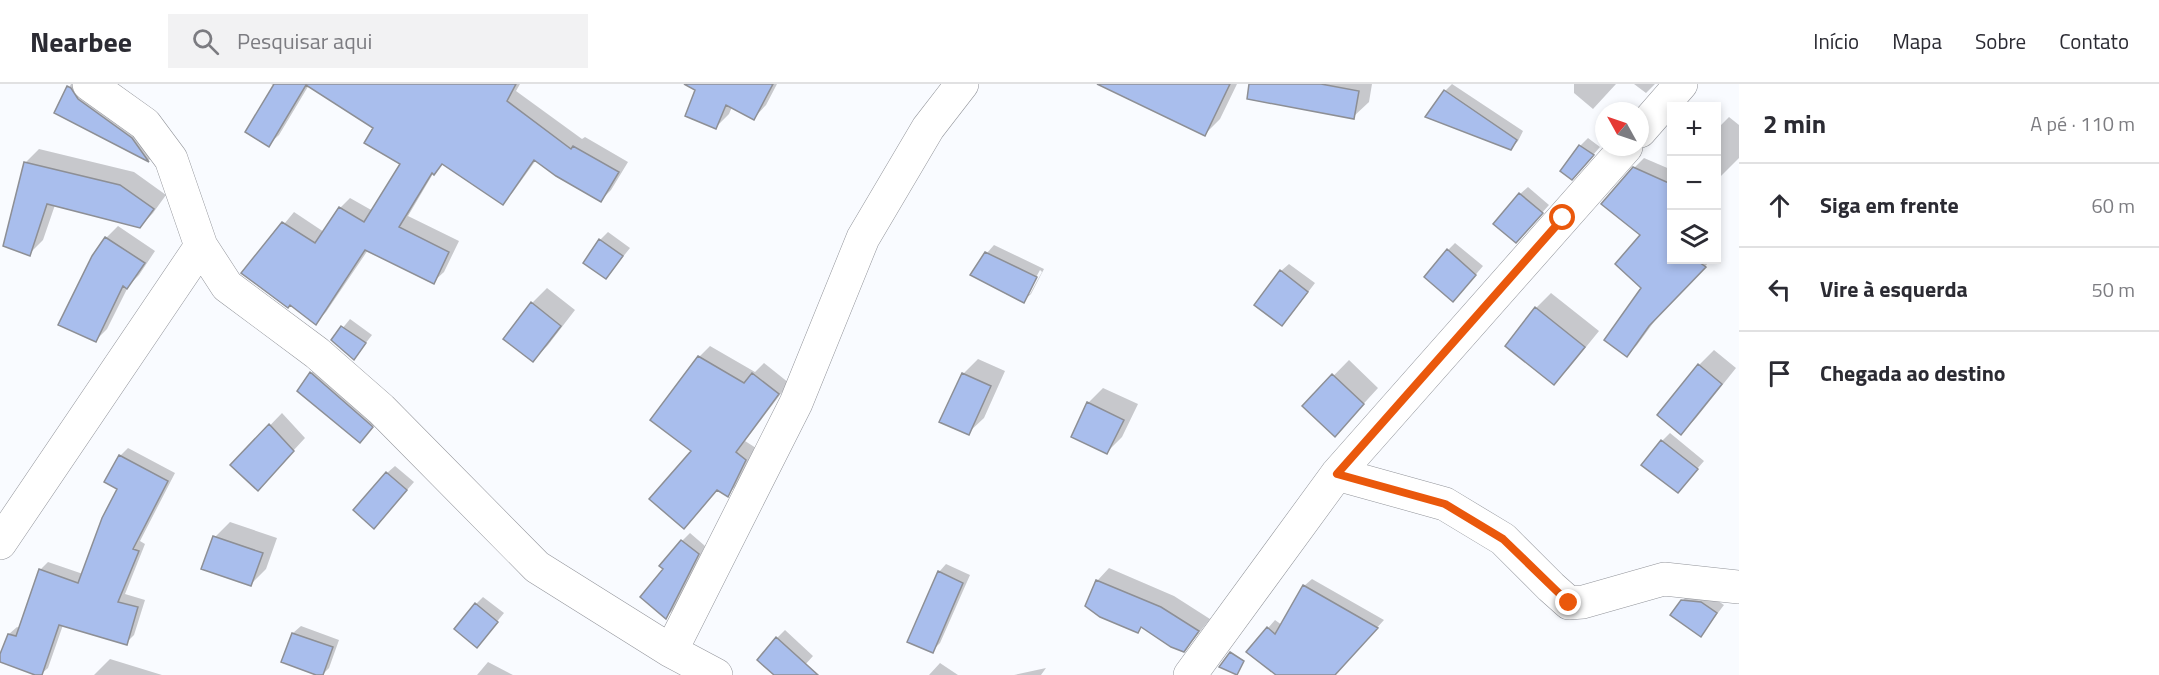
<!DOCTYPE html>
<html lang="pt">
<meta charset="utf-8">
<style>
body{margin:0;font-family:"Titillium Web",sans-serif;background:#f2f2f3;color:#2b2b33}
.controls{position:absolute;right:18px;top:18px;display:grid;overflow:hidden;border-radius:0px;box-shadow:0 3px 9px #0003}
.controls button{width:54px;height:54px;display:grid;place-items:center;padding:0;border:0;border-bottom:2px solid #e1e1e2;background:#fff;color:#2b2b33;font:30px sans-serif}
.compass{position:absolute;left:1595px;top:18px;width:54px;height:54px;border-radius:50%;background:#fff;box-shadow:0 3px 9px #0003;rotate:310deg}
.stop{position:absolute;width:18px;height:18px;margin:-14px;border:4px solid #ea580c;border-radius:50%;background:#fff}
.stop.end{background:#ea580c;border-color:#fff;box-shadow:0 2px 6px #0008}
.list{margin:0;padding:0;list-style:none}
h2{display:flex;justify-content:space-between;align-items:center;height:78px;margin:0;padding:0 24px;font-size:26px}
h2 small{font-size:20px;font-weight:400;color:#7c7c81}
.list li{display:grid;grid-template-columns:39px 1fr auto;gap:18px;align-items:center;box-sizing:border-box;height:84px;padding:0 24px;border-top:2px solid #e1e1e2}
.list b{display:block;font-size:22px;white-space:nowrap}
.list em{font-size:20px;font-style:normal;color:#7c7c81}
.icon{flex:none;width:33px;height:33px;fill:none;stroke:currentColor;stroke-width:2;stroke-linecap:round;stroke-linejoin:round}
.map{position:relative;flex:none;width:1739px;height:591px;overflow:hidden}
header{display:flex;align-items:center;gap:36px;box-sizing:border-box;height:84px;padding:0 30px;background:#fff;border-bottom:2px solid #e1e1e2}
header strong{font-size:28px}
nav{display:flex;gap:33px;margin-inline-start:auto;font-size:21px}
.search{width:420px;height:54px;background:#f2f2f3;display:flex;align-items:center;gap:15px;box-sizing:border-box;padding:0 21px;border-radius:0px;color:#7c7c81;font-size:22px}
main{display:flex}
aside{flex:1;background:#fff}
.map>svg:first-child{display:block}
.shadow{fill:#0003;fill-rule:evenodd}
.building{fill:#a9beed;stroke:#8d8f95;stroke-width:1.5}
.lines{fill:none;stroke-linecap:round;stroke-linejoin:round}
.street-casing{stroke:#92949a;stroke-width:34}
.street{stroke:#fff;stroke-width:33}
.route{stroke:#ea580c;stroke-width:8}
</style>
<header>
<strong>Nearbee</strong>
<div class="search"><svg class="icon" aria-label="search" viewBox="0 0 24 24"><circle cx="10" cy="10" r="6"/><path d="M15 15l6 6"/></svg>Pesquisar aqui</div>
<nav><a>Início</a><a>Mapa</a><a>Sobre</a><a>Contato</a></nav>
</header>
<main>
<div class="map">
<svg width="1739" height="591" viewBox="0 0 1739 591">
<rect width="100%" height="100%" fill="#f9fbff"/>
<path class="shadow" d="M71,0h10l75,69 -7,7 -93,-47z
M271,0h249l-4,7 66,48 3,-2 43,25 -17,28 -10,10 -65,-40 -23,32 -10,11 -59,-40 -10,9 -26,44 51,25 -15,31 -11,10 -65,-32 -42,62 -11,11 -25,-20 -46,-30 50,-61 30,20 16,-24 10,-10 23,13 29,-47 -27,-37 -66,-42 -30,50 -11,10 7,-59z
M687,0h90l-11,21 -12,13 -22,-11 -3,7 -13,13 -19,-38z
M1117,0h120l-17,35 -15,15z
M1304,0h68l-3,18 -16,15z
M1452,0l71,47 -5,10 -7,7 -66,-57z
M1574,0h42l-23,25 -19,-16z
M1634,0h21l-9,9z
M1729,33l10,8v33l-23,23v-51z
M1588,54l12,9 -21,24 1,-25z
M39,65l95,23 32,23 -13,18 -13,14 -85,-22 -12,35 -14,14 -4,-91z
M1644,74l28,12v90h39l-52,55 -22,30 -10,10 16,-68 -1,-52 -8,-67z
M1528,103l21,18 -25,28 -4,-39z
M118,142l37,25 -16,24 -10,10 -22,44 -11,11 10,-102z
M608,148l22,16 -24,30 -6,-38z
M1455,159l28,23 -22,26 -13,-42z
M994,161l50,24 -13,25 -8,7 -36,-48zM1040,186l2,2 -12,22h-3z
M1289,180l26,19 -25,33 -9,-45z
M547,204l28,22 -27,35 -15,15 -28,-22 27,-35z
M1551,209l48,38 -30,37 -15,15 -18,-75z
M350,235l22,16 -18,23 -21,-18z
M710,262l45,26 9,-9 25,20 -44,58 11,7 -18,36 -11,11 -33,-44 -42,-31 47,-63z
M1714,266l22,18 -40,50 -15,15 18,-68z
M978,275l27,12 -21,47 -16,15 -5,-59z
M323,276l61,54 -24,27 -61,-50 12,-18z
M1349,276l29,28 -43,47 -31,-29z
M1103,304l35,16 -16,33 -15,15 -19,-49z
M282,329l23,25 -36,39 -37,-12z
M1670,349l34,28 -26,30 -16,-50z
M128,364l47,25 -35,68 5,3 -20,50 20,6 -11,35 -8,8 -63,-18 -15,43 -8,7 -31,-41 8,-7 3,1 20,-58 8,-8 35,12 36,-86 1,-32z
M395,382l19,16 -32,37 5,-46z
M230,438l47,16 -11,31 -15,15 -36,-47z
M690,449l15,13 -31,63 -8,8 -1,-48 17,-28z
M946,480l24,11 -30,68 -8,8 7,-79z
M1109,484l65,28 36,23 -15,19 -12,12 -40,-24 -5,5 -41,-50z
M1312,495l72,41 -50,55h-56l-10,-47 7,-8 7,5 22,-39z
M1690,509l19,2 15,10 -23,30 -19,-34z
M483,513l21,16 -27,33 -1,-42z
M301,542l38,14 -10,28 -7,7 -29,-42z
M785,546l28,26 -17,19h-20l1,-37z
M110,575l52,16h-68z
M488,578l25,13h-36z
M940,579l18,12h-29z
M1046,584l-5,7h-27z"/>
<path class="building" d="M274,0h242l-9,17 64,48 2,-3 46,26 -18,30 -45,-26 -22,-16 -31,45 -61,-41 -8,11 -2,-2 -33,54 50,25 -15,32 -69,-34 -49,75 -26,-20 -2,3 -47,-35 41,-51 33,21 24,-36 25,15 36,-58 -36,-21 9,-15 -67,-43 -37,62 -24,-15z
M684,0h89l-19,36 -28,-15 -10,24 -31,-13 10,-26z
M1097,0h133l-25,52z
M1249,0h72l38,7 -5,28 -107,-20z
M67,2l4,2 7,11 54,39 17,24 -95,-49z
M1444,6l73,50 -6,10 -86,-33z
M1579,61l15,10 -22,25 -12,-9z
M24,78l96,23 34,24 -14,19 -93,-24 -17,52 -27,-10z
M1633,83l38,17v76h25l10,7 -57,59 -22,31 -23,-17 37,-52 -26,-24 25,-29 -39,-31z
M1519,109l24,20 -27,30 -23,-19z
M105,153l40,26 -18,26 -4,-3 -27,56 -38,-17 34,-69z
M599,155l24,17 -17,23 -23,-16z
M1447,165l29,26 -23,27 -29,-25z
M985,168l52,25 -13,26 -54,-28z
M1280,186l28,22 -26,34 -28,-21z
M531,218l30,24 -28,36 -30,-23z
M1535,223l50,40 -31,38 -49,-39z
M341,242l25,17 -12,17 -23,-20z
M698,272l46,27 8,-10 27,21 -43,58 10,8 -18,37 -11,-7 -33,39 -35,-30 42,-48 -41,-31z
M1698,280l24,20 -41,51 -24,-20z
M310,288l63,55 -13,16 -63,-52z
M962,289l29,13 -22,49 -30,-13z
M1332,290l32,30 -29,33 -33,-31z
M1087,318l37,18 -17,34 -36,-17z
M269,340l25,27 -36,40 -28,-26z
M1661,356l37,29 -20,24 -37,-28z
M119,371l49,26 -35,68 6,2 -21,51 20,5 -11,38 -68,-20 -17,50h-7l-35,-13v-8l8,-20 8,2 23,-67 39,14 24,-65 15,-29 -13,-7z
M386,388l21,18 -33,39 -21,-19z
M213,452l50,17 -12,33 -50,-17z
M681,456l18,14 -33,65 -26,-22 23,-28 -4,-3z
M938,487l25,12 -30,70 -26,-11z
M1096,496l65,27 38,24 -15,21 -13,-5 -30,-20 -3,6 -38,-16 -15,-11z
M1303,501l75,43 -43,47h-59l-30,-23 21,-25 8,7z
M1681,516l20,2 16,11 -16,24 -31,-22z
M475,519l23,19 -21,26 -23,-19z
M292,549l41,14 -10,28h-7l-35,-13z
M776,553l42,38h-44l-17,-15z
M1230,568l14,9 -7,14 -18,-8z"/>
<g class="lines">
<g class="street-casing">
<path id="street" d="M89,0l56,40 26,35 30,87 26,40 90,67 64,56 156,158 134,84 45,24
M1640,47l41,-47
M1337,390l108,30 58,35 48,48 18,16 14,-1 81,-23 75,8
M0,459l201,-297
M671,567l125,-248 67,-165 65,-110 34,-44
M1190,591l147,-201 289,-327"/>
</g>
<use href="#street" class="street"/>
</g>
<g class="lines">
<path class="route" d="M1563,134l-226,256 108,30 58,35 66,64"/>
</g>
</svg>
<div class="controls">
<button>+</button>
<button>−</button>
<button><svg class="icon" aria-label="layers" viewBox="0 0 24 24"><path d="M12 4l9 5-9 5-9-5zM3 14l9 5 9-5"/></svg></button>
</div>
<svg class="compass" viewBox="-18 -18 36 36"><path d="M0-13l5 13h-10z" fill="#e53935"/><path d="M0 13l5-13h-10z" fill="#7c7c81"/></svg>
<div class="stop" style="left:1563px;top:134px"></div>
<div class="stop end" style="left:1569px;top:519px"></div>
</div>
<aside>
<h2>2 min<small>A pé · 110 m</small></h2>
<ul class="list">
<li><svg class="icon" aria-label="ahead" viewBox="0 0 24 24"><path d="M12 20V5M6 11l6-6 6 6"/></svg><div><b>Siga em frente</b></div><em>60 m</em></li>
<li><svg class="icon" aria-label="left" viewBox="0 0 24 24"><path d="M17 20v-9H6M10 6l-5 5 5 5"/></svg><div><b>Vire à esquerda</b></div><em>50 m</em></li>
<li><svg class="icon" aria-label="arrive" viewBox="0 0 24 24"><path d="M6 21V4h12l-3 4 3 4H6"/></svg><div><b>Chegada ao destino</b></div></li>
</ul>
</aside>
</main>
